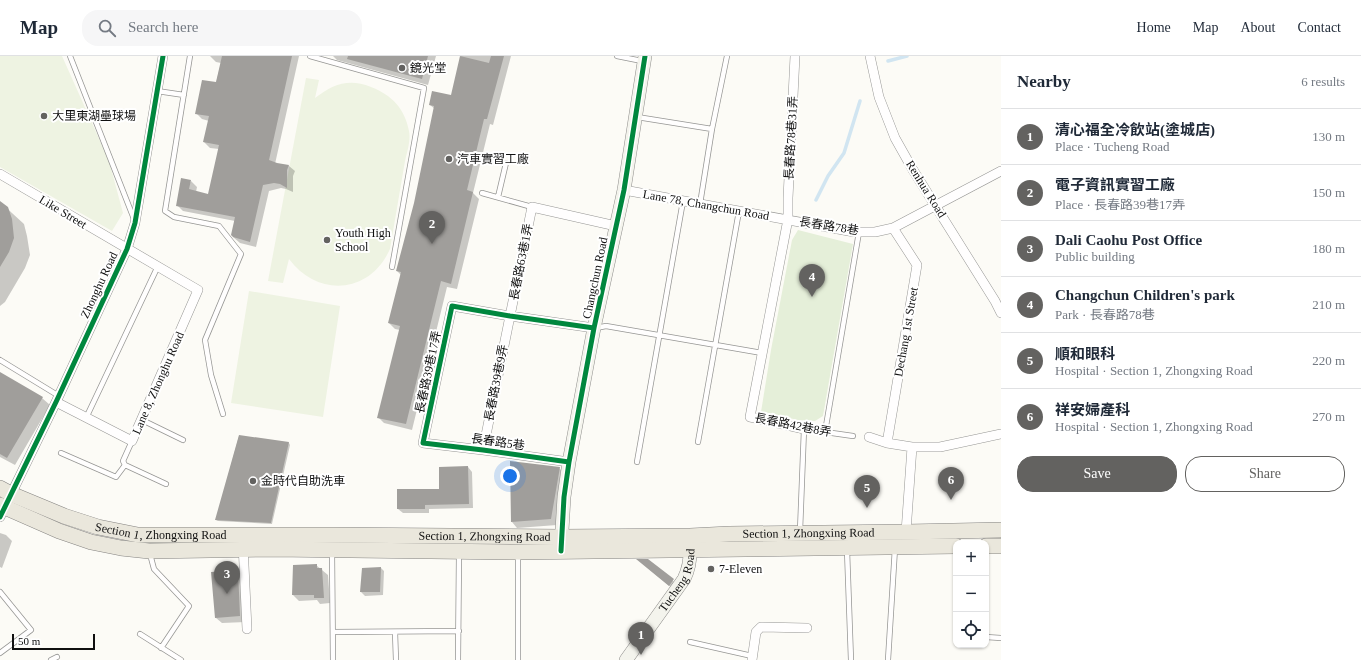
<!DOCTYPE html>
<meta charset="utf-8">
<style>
body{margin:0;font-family:"Times New Roman","Noto Sans TC",serif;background:#f6f6f7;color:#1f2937}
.controls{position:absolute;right:12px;bottom:12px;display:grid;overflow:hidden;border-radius:8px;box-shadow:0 1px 3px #0004}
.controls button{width:36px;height:36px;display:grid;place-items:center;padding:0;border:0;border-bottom:1px solid #e0e1e3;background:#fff;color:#1f2937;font:20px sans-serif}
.scale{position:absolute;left:12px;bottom:10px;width:83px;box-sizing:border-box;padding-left:4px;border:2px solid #101010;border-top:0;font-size:11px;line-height:14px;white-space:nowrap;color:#101010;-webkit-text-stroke:3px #fff;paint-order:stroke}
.you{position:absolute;left:510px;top:420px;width:14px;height:14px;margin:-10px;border:3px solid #fff;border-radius:50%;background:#1a73e8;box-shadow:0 0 0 6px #1a73e833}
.badge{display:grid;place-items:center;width:26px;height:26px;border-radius:50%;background:#636260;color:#fff;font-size:13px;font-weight:700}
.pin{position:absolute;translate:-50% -33px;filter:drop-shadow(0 1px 2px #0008)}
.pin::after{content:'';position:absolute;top:21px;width:14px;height:12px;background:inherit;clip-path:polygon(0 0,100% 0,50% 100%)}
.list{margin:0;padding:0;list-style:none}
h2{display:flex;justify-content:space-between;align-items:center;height:52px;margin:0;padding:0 16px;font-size:17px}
h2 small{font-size:13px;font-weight:400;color:#747a83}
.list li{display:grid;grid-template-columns:26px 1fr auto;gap:12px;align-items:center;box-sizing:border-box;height:56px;padding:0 16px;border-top:1px solid #e0e1e3}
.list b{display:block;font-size:15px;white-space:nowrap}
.list p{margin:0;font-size:13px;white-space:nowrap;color:#747a83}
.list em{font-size:13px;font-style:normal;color:#747a83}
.actions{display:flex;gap:8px;padding:12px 16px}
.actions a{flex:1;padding:9px 0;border:1px solid #636260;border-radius:16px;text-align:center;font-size:14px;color:#636260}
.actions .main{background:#636260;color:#fff}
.icon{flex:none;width:22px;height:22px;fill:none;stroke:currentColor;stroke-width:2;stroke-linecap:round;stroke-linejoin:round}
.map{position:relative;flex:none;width:1001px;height:604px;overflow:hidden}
header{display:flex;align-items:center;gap:24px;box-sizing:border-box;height:56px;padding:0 20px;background:#fff;border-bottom:1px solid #e0e1e3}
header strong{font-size:19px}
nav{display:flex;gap:22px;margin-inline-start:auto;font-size:14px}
.search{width:280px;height:36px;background:#f6f6f7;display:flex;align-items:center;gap:10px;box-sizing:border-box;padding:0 14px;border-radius:16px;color:#747a83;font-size:15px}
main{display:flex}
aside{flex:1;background:#fff}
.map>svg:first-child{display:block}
.park{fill:#e5efd9}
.pitch{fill:#eef3e2}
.shadow{fill:#0003}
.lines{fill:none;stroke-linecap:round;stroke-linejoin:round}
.stream{stroke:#d1e5f1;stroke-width:3.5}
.building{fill:#a09e9b}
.lane-casing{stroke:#969694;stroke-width:6}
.street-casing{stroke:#969694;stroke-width:10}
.secondary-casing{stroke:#8d8c8a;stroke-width:14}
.primary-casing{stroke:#848381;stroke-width:16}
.lane{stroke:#fffefe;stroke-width:4.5}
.street{stroke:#fffefe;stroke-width:9}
.secondary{stroke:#f4f4ed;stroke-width:13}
.primary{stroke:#eae7dc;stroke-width:15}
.cycleway-casing{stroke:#fff;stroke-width:8}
.cycleway{stroke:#00873e;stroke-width:5}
.poi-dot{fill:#636260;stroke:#fff;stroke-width:1.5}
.labels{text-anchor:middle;stroke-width:4;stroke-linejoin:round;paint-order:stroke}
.poi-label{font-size:12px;fill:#101010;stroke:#fff;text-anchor:start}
.street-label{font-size:12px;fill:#101010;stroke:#fff}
</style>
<header>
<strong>Map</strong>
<div class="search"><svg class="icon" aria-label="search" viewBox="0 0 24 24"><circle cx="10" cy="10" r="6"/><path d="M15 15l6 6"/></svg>Search here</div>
<nav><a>Home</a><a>Map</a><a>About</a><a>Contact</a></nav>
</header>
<main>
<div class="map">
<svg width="1001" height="604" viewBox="0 0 1001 604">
<rect width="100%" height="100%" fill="#fcfbf6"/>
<path class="park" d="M798,174l55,14 -30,172 -8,5 -17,-1 -37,-8 10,-62 21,-110z"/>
<path class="pitch" d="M0,0h62l47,105 14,52 -11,18 -112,-64z
M306,22l13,2 -4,18c18,-14 34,-20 56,-11 21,8 34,22 38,44 2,9 -2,21 -4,30 -5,29 -10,59 -15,88 -20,45 -72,49 -101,10l-6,24 -15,-2z
M249,235l91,15 -17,111 -92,-14z"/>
<path class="shadow" d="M210,0h89l-24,108 14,2 6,5 -2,5v16l-7,-3 -5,-1 -12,3 -13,56 -16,-4 -7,-6 2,-16 -52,-10 -6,-6 14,-24 6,6 -1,5 13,3 10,-46 -9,-1 -6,-6 5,-21 -7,-2 -6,-6 20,-30 5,-20 -5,-1z
M333,0h103l-8,29 -91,-25z
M461,0h50l-18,69 -3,-1 -17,69 6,6 -22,90 -10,-2 -35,143 -28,-7 -6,-6 22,-87 -5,-1 -6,-6 12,-48 -4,-4 18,-67 20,-95 -5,-4 22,-9z
M0,146l24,22 3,12 3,19 -5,13 -20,34 -5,4z
M0,317l42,25 8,7 -35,60 -15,-8z
M239,380l50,7 1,2 -18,79 -54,-3 -2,-1z
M468,411l4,5 1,36 -44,1v4h-26l-5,-4 42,-19z
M559,412l6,6 -8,51 -40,3 -5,-6z
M0,477l6,2 6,6 -10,27 -2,-1z
M316,509l12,10 2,28 -10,1 -3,-4 -18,1 -6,-6z
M653,509l24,19 -4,5 -23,-19z
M381,512l3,3 -1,24 -18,1 -4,-4 2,-23z
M238,515l6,6 2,45 -24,1 -6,-5z"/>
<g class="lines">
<path class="stream" d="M888,5l19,-5
M816,144l12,-24 16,-23 16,-52"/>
</g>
<path class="building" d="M222,0h70l-23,104 8,3 12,2 -2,5v18l-7,-4 -6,-1 -11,2 -13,57 -17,-5 -2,-2 4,-18 -59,-11 5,-28 10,2 -2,9 19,5 11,-49 -16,-3 6,-26 -14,-2 7,-34 14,2z
M348,0h80l-6,23 -75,-20z
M460,0l29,7 2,-7h13l-17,63h-3l-17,71 6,2 -22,92 -10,-3 -35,143 -29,-6 23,-92 -12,-3 13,-51 -5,-1 18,-68 20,-97 -5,-1 3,-14 19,4z
M0,145l8,6 4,12 2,19 -5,14 -9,15z
M0,316l43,25 -36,61 -7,-4z
M239,379l50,7 -18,81 -56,-3z
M510,405l50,6 -9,52 -40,3z
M468,410l1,38 -44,1v4h-28v-20h42v-22z
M636,503h12l26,20 -5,7z
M317,508v4h5l2,30h-10v-3h-22l1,-30z
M381,511l-1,25h-20l2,-24z
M238,514l2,46 -25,2 -4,-46z"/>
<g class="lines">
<g class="lane-casing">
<path id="lane" d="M70,0l64,163
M190,0l-25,155 9,6 45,9 22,28 -36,86 6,35 12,39
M310,0l114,32 -32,179
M617,0l25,5
M157,35l27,4
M637,61l75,12
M482,137l50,14
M498,141l8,-34
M700,148l12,-75 15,-73
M596,272l10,-2 156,27
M0,304l59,36
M86,362l72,-152
M142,364l41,20
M825,376l34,-200
M132,385l-9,20 2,4 41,19
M698,386l41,-231
M61,397l55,24 9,-12
M637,406l46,-261
M800,475l4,-102 49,7
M847,494l4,110
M332,496l1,108
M150,498l4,15 35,37 -28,42
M518,498v106
M0,536l31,38 -31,23
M333,576l126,-1
M395,576l1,28
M140,578l41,26
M986,581l15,1
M690,586l62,14
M51,604l6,-3
M458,604l1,-106
M888,604l7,-112"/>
</g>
<g class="street-casing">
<path id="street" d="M795,0l-7,142v21l-38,198 54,12
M870,0l9,41 16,41 18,32 82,131 6,12
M0,118l198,116 -66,151 -76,-39
M624,134l230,42h21l18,-4 108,-57
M869,381l18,6 25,4h28l61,-13
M887,387l30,-178 -24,-37
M483,394l49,-243 84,19
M569,406l-86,-12 -60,-7 29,-137 58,10 84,12
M0,461l56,-115 71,-153 8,-26 28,-167
M906,476l6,-85
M243,488l4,85
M752,604l4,-28 5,-5 46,1"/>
</g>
<g class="secondary-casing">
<g id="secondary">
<path d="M561,491l3,-50 5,-35 25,-134 30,-138 21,-134"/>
<path id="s1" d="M626,604l58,-81c6,-12 7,-26 6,-39"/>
</g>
</g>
<g class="primary-casing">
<g id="primary">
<path id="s2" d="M0,432l11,6 53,22 34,11 40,8h195l228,2 129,-1 39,-2 177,-2 95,-2"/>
<path d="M0,449l59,26 32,11 30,6 28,3 124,-2 245,3 438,-6"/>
<path d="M986,490h15"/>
</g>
</g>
<use href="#lane" class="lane"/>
<use href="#street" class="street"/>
<use href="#secondary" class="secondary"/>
<use href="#primary" class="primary"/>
<g class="cycleway-casing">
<path id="cycleway" d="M569,406l-86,-12 -60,-7 29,-137 58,10 84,12
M0,461l56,-115 71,-153 8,-26 28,-167
M561,495l3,-54 5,-35 25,-134 30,-138 21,-134"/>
</g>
<use href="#cycleway" class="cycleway"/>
</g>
<g class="poi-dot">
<circle cx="402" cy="12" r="4"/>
<circle cx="44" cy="60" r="4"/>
<circle cx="449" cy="103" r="4"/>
<circle cx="327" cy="184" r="4"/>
<circle cx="253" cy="425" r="4"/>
<circle cx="711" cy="513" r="4"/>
</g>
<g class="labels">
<g class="poi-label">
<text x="410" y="16">鏡光堂</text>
<text x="52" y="64">大里東湖壘球場</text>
<text x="457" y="107">汽車實習工廠</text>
<text x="335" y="181">Youth High<tspan x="335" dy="14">School</tspan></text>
<text x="261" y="429">金時代自助洗車</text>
<text x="719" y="517">7-Eleven</text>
</g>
<g class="street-label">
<text transform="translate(791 82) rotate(-87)" y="4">長春路78巷31弄</text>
<text transform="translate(926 133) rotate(58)" y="4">Renhua Road</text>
<text transform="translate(706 149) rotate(10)" y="4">Lane 78, Changchun Road</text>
<text transform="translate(63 156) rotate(31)" y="4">Like Street</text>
<text transform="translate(829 170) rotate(9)" y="4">長春路78巷</text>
<text transform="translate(521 206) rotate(-79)" y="4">長春路63巷1弄</text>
<text transform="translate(595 222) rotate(-78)" y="4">Changchun Road</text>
<text transform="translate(99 229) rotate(-65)" y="4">Zhonghu Road</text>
<text transform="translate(906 276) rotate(-80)" y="4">Dechang 1st Street</text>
<text transform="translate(428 316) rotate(-78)" y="4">長春路39巷17弄</text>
<text transform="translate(158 327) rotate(-66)" y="4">Lane 8, Zhonghu Road</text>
<text transform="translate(496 327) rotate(-79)" y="4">長春路39巷9弄</text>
<text transform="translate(793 369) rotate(11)" y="4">長春路42巷8弄</text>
<text transform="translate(498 386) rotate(8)" y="4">長春路5巷</text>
<text dy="4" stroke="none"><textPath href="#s2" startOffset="169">Section 1, Zhongxing Road</textPath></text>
<text dy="4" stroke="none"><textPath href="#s2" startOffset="817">Section 1, Zhongxing Road</textPath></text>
<text dy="4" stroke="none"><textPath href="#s2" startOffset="493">Section 1, Zhongxing Road</textPath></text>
<text dy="4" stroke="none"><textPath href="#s1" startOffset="96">Tucheng Road</textPath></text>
</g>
</g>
</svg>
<div class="controls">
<button>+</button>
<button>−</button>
<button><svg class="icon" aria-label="locate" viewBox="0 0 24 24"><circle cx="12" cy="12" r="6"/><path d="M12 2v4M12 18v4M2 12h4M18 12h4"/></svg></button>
</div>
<div class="scale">50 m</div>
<div class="you"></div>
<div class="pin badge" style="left:641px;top:599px">1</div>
<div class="pin badge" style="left:432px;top:188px">2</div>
<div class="pin badge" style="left:227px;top:538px">3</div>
<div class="pin badge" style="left:812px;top:241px">4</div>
<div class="pin badge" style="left:867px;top:452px">5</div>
<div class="pin badge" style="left:951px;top:444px">6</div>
</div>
<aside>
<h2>Nearby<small>6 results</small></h2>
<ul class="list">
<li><span class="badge">1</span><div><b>清心福全冷飲站(塗城店)</b><p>Place · Tucheng Road</p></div><em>130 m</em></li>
<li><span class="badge">2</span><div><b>電子資訊實習工廠</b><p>Place · 長春路39巷17弄</p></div><em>150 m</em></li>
<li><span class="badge">3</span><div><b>Dali Caohu Post Office</b><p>Public building</p></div><em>180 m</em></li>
<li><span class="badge">4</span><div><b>Changchun Children's park</b><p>Park · 長春路78巷</p></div><em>210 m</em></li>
<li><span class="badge">5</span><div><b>順和眼科</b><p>Hospital · Section 1, Zhongxing Road</p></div><em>220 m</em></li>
<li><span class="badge">6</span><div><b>祥安婦產科</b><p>Hospital · Section 1, Zhongxing Road</p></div><em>270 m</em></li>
</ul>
<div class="actions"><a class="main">Save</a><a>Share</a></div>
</aside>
</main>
